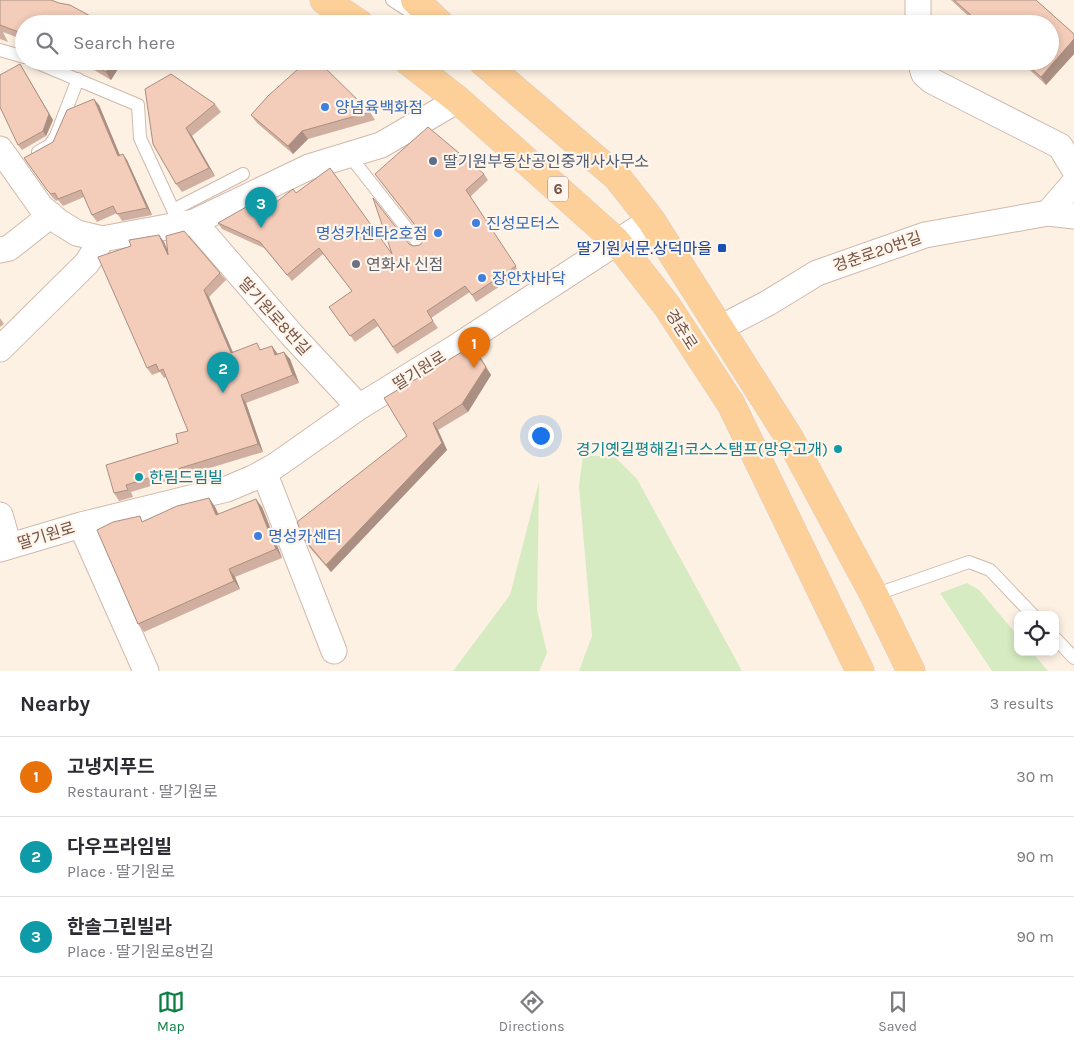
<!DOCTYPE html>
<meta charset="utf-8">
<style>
body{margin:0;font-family:Karla,"Noto Sans KR",sans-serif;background:#f2f2f3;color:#2b2b33}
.controls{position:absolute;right:15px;bottom:15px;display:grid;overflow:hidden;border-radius:10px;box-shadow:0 2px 8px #0003}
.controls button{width:45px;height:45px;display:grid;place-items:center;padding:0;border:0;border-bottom:1px solid #e1e1e2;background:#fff;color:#2b2b33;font:25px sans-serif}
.you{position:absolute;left:540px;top:435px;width:18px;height:18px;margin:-12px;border:4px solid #fff;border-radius:50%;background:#1a73e8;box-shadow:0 0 0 8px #1a73e833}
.badge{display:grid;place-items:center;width:32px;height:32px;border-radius:50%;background:#0b8043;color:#fff;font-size:16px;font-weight:700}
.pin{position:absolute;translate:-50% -41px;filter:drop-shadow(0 1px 2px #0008)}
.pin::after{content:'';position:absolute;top:26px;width:18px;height:15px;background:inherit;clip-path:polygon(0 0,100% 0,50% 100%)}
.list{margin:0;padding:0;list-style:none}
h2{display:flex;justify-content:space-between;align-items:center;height:65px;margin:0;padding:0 20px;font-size:21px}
h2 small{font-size:16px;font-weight:400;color:#7c7c81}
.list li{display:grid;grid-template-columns:32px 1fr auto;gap:15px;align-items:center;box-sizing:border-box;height:80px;padding:0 20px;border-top:1px solid #e1e1e2}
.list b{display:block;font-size:19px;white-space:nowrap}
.list p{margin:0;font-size:16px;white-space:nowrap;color:#7c7c81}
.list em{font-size:16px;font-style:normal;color:#7c7c81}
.icon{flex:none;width:28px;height:28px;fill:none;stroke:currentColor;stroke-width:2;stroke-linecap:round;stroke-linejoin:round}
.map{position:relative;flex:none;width:1074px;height:671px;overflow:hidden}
.search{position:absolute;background:#fff;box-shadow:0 2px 8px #0003;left:15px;right:15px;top:15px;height:55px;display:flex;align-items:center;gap:12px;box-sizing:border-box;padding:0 18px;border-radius:28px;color:#7c7c81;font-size:19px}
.sheet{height:305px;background:#fff}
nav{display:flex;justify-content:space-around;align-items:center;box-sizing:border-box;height:70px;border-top:1px solid #e1e1e2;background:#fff;font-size:14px;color:#7c7c81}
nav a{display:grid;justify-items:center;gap:2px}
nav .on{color:#0b8043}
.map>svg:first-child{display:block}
.green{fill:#d6ebc1}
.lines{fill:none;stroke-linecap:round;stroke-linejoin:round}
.service-casing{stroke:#d0b9ac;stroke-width:14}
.minor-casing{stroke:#d0b9ac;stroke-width:27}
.primary-casing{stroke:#d9cfcc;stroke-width:29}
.service{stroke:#fff;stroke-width:12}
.minor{stroke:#fff;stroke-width:25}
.primary{stroke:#fdcf99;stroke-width:28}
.wall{fill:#d1afa0}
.shaded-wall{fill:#aa8f82}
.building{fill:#f3ccba;stroke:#aa8f82}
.shop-dot{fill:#3f7fe0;stroke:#fff5ea;stroke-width:2}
.service-dot{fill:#5c6f8a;stroke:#fff5ea;stroke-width:2}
.transit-dot{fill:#1a4fb4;stroke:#fff5ea;stroke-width:2}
.worship-dot{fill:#6b7280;stroke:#fff5ea;stroke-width:2}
.culture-dot{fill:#0f9aa8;stroke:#fff5ea;stroke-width:2}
.labels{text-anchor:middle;stroke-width:4.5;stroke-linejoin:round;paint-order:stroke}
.shield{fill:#fff5ea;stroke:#9f8479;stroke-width:1}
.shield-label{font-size:15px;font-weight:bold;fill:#765448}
.shop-label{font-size:16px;fill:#366cbe;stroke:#fff5ea;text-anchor:start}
.service-label{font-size:16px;fill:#4e5e75;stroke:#fff5ea;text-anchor:start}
.transit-label{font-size:16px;fill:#164399;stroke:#fff5ea;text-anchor:end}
.street-label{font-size:16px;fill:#765448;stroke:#fff5ea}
.worship-label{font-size:16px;fill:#5b616d;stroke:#fff5ea;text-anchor:start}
.culture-label{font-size:16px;fill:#0d838f;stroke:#fff5ea;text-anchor:end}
</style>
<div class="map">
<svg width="1074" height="671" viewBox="0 0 1074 671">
<rect width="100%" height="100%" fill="#fdf1e3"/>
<path class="green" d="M583,455l32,2 22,22 105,192h-163l13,-35 -13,-150z
M539,482l-2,128 10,43 -8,18h-86l57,-76z
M967,583l12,7 39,46v16h14l16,19h-56l-52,-78z"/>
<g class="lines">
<g class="service-casing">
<path id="service" d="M392,0l25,16
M0,50l24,7
M33,61l105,44 2,33 40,87
M38,152l12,-7 6,-9 22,-57
M349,155l71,90
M173,210l70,-36
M874,595l95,-33 21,8 43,45
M1055,638l19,20"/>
</g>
<g class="minor-casing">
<path id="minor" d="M918,0v24
M920,61l4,13 8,7 128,65 14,23
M0,149l41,58 18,15 18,11 25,6 92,-17 98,113 67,72
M1048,213l26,3
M194,222l115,-55 72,-22 77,-45
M0,250l9,-2 42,-33
M720,328l48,-25 49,-30 108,-38 123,-22 26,-30
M0,349l87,-86 15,-24
M264,472l70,179
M0,515l9,31
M81,525l65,146
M0,549l81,-24 146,-36 26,-11 22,-12 84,-59 94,-58 198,-129"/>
</g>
<g class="primary-casing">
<path id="primary" d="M324,0l36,24
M415,0l25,24
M408,61l50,39 158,141 51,65 64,98 129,267
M482,61l135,116 34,43 139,219 84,156 37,76"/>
</g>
<use href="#service" class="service"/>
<use href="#minor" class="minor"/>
<use href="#primary" class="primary"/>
</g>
<path class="wall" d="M0,0l24,24v16l-21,-8 5,10 -8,-3z
M951,0h85l38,34v20l-28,31 -26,-24h30v-37h-73z
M79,61h44l-12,19z
M20,64l33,56 -7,16 -24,14 -4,-5z
M215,104l6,8 -29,24 23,40 -33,16 -6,-8 -23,-40z
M99,105l21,50 7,5 25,55 -30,6 -5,-8 -20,9 -5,-7 -8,-18 -21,9 -5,-6 -2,1 -4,-4 -28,-39 29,-16z
M370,112l5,8 -67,19 -15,15 -36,-31 -6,-8z
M375,174h109l4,6 -18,17 50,76 -44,29 -6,-10 -39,26 7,10 -41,26 -19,-28 -23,16 -26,-35 23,-16 -29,-37 -31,27 -28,-33 -42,-19 -4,-6 57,-20 21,-10 96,61 17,-10 4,2 7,-1 3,-4 -1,-6z
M159,235l5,7 3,7 53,24 6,7 -17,17 24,55 29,-3 15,4 1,1 12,5 9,24 -53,20 17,49 -132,40 2,5 -14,4 -5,-8 64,-50 10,-12 -22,-54 -2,1 -4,-6 -8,3 -5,-7 -16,-122z
M0,318l4,6 -4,3z
M478,353l13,22 -23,37 -30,18 9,20 -116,122 -22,-25 -5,-8 103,-103z
M209,498l6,9 4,7 43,-7 20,51 -47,19 5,12 -96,43 -6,-8 5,-103z"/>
<path class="shaded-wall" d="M1074,39v15l-28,31 -5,-8z
M112,61h11l-12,19 -5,-8z
M20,64l33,56 -7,16 -3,-5z
M94,99l5,6 24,58 -5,-7z
M186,128l6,8 23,40 -6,-8z
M302,131l6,8 -15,15 -5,-8z
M123,154l4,6 25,55 -5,-7z
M159,235l5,7 9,20 -5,-7z
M204,290l5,7 27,63 -5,-7z
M272,346l5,7 4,10 -6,-8z
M472,346l19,29 -23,37 -6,-8z
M284,352l6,7 9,24 -6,-8z
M241,395l5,8 17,49 -5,-8z
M433,423l5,7 9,20 -116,122 -5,-7z
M209,498l6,9 7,17 -6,-9z
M256,499l6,8 20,51 -6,-9z
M229,569l6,8 5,12 -6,-8z"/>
<path class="building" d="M0,0h51l8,3 11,2 35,19h-81v10l-24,-9z
M954,0h82l38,34v5l-33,38 -18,-16h27v-37h-69z
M88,61h24l-6,11z
M307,61h11l52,51 -68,19 -14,15 -37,-31 17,-19z
M20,64l29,50 -6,17 -25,14 -18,-38v-32z
M171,74l44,30 -29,24 23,40 -33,16 -23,-40 -8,-55z
M94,99l24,57 5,-2 24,54 -30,6 -4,-8 -21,9 -11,-25 -23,9 -3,-6 -4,1 -4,-4 -23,-32 29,-16 14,-32z
M428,127l56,47 -18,16 50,76 -44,29 -7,-9 -38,25 6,10 -40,26 -19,-28 -24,17 -21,-29 23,-16 -33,-43 -32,27 -27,-33 -42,-19 51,-29 6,9 18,-14 3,4 34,-25 62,86 -19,-56 36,46 4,2 7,-1 3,-4 -1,-7 -47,-60z
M184,231l36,42 -16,17 27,63 26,-10 3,7 12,-4 3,9 9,-3 9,23 -52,20 17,49 -132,41 2,5 -14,3 -8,-28 72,-22 -2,-9 12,-3 -25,-62 -4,2 -3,-7 -9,4 -49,-111 33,-11 -2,-6 30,-5 9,20 -2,-19z
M472,346l14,21 -24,37 -29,19 9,20 -116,122 -22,-26 -7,-17 110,-86 -23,-38z
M209,498l7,17 40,-16 20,50 -47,20 5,12 -96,43 -41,-94 16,-8 27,-6 2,6 35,-16z"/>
<g class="shop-dot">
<circle cx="325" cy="107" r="5"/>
<circle cx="476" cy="223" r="5"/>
<circle cx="438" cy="233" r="5"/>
<circle cx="482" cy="278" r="5"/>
<circle cx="258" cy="536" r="5"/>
</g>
<circle class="service-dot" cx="433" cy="161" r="5"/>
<rect class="transit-dot" x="717" y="243" width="10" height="10" rx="2.5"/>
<circle class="worship-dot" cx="356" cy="264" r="5"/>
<g class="culture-dot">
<circle cx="838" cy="449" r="5"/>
<circle cx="139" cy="477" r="5"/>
</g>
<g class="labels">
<rect class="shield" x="548" y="176.5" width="20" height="25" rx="4"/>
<g class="shield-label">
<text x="558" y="194">6</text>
</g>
<g class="shop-label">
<text x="335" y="113">양념육백화점</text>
<text x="486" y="229">진성모터스</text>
<text x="428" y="239" text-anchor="end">명성카센타2호점</text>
<text x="492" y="284">장안차바닥</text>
<text x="268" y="542">명성카센터</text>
</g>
<g class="service-label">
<text x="443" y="167">딸기원부동산공인중개사사무소</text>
</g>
<g class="transit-label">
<text x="712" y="254">딸기원서문.상덕마을</text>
</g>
<g class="street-label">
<text transform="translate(877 251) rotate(-19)" y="6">경춘로20번길</text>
<text transform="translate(275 316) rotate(48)" y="6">딸기원로8번길</text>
<text transform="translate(682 329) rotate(57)" y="6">경춘로</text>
<text transform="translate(419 370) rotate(-32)" y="6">딸기원로</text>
<text transform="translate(46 535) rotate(-17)" y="6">딸기원로</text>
</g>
<g class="worship-label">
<text x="366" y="270">연화사 신점</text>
</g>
<g class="culture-label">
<text x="828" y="455">경기옛길평해길1코스스탬프(망우고개)</text>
<text x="149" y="483" text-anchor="start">한림드림빌</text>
</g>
</g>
</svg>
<div class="controls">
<button><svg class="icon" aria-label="locate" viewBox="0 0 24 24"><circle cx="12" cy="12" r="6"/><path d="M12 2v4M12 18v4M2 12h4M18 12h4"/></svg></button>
</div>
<div class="you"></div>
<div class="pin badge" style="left:474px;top:368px;background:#e8710a">1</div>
<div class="pin badge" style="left:223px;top:393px;background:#0f9aa8">2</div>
<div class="pin badge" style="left:261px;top:228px;background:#0f9aa8">3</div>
<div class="search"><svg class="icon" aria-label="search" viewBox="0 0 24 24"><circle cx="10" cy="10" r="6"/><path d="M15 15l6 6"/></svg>Search here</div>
</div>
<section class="sheet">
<h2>Nearby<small>3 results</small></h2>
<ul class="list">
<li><span class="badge" style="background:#e8710a">1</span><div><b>고냉지푸드</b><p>Restaurant · 딸기원로</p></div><em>30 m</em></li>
<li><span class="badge" style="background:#0f9aa8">2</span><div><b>다우프라임빌</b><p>Place · 딸기원로</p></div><em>90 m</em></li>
<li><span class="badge" style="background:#0f9aa8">3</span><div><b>한솔그린빌라</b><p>Place · 딸기원로8번길</p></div><em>90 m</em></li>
</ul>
</section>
<nav>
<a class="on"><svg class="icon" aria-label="map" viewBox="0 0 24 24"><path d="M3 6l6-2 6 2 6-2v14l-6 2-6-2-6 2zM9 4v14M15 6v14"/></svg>Map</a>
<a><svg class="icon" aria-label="directions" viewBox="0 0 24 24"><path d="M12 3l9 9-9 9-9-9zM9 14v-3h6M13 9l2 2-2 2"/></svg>Directions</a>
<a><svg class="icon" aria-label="saved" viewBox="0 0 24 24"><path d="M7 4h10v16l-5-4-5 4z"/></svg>Saved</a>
</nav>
